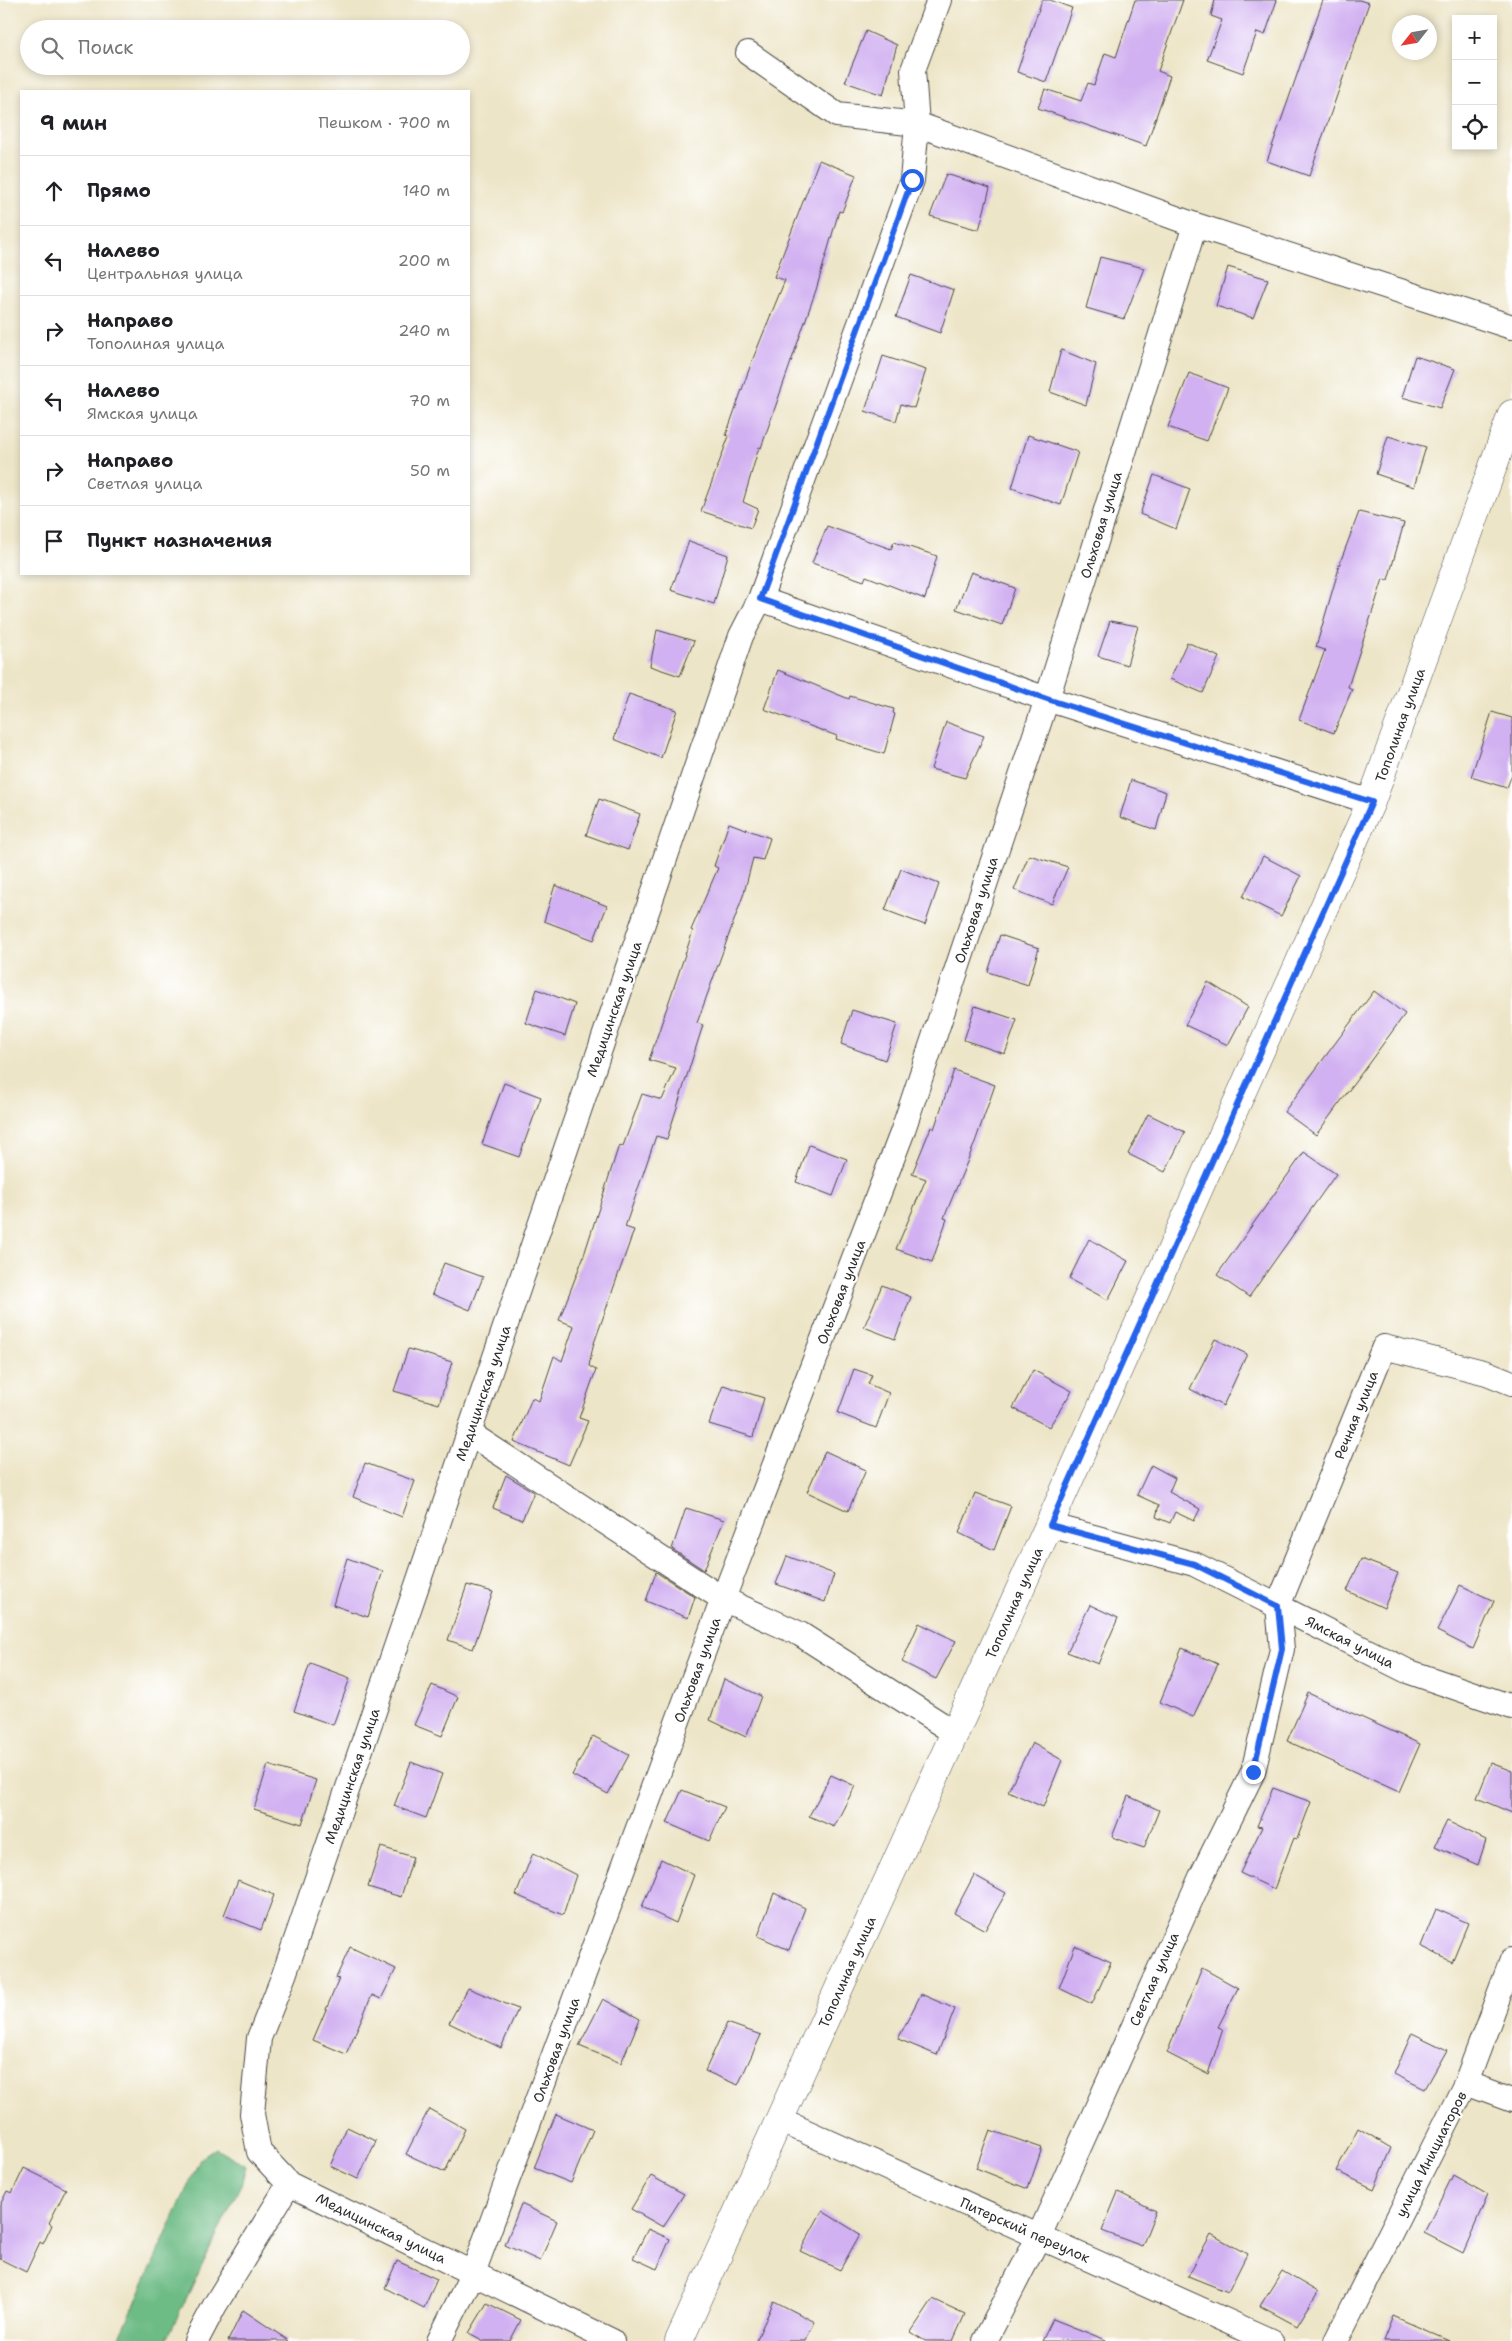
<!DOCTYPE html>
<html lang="ru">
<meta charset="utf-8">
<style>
body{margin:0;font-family:"Shantell Sans",sans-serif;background:#f6f6f6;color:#202124}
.controls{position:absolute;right:15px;top:15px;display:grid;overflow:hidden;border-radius:0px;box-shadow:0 2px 8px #0003}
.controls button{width:45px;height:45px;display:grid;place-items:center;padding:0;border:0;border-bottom:1px solid #e0e0e0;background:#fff;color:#202124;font:25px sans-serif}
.compass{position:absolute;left:1392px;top:15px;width:45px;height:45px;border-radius:50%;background:#fff;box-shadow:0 2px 8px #0003;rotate:239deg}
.stop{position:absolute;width:15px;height:15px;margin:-11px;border:4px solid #2563eb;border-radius:50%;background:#fff}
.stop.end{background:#2563eb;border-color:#fff;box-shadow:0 1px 5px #0008}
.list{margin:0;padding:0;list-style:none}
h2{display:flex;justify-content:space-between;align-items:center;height:65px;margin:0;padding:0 20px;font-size:21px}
h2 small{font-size:16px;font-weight:400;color:#757577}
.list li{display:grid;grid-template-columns:32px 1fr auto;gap:15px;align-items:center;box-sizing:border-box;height:70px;padding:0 20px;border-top:1px solid #e0e0e0}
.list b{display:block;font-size:19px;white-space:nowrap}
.list p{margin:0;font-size:16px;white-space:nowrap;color:#757577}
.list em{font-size:16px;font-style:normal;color:#757577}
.icon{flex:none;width:28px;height:28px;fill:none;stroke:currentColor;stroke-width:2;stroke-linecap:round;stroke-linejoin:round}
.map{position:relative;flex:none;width:1512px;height:2341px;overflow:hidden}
.search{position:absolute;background:#fff;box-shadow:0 2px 8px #0003;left:20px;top:20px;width:450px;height:55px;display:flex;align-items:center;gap:12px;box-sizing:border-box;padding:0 18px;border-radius:28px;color:#757577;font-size:19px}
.panel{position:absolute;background:#fff;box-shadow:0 2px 8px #0003;left:20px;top:90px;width:450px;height:485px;border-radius:0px}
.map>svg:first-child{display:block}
.forest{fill:#6dbb85;stroke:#4c7358}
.building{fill:#d1b1f1}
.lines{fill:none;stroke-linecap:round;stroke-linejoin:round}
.minor-casing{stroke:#484742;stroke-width:26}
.tertiary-casing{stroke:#484742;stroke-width:29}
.minor{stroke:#fff;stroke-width:24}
.tertiary{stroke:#fff;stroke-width:28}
.route{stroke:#2563eb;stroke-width:6}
.labels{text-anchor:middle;stroke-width:4.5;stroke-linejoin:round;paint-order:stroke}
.street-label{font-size:14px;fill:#2b2b2b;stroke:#fff}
</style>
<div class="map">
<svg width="1512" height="2341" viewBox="0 0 1512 2341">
<rect width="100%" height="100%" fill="#fff"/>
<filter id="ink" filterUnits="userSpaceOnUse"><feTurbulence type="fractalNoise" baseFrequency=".02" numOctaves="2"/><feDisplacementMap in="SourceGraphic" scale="10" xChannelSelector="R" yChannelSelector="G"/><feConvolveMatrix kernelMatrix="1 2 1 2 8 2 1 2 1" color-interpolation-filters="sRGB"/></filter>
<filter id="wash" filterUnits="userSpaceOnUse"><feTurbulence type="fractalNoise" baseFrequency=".0096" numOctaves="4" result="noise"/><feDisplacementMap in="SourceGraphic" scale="20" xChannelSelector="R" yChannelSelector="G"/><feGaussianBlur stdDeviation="1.12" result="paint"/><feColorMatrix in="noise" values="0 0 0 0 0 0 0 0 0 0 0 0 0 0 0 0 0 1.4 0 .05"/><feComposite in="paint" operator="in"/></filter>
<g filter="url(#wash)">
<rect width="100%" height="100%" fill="#ede5c7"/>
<path class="forest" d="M216,2148l30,17 -4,17 -76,159h-48l82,-182z"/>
<g id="blocks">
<path class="building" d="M1042,0h8l22,8 -26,74 -29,-10z
M1135,0h48l-25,71 12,5 -24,70 -108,-38 7,-19 36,12 7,-18 6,2 11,-32 11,4z
M1215,0h62l-12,35 -8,-3 -14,41 -36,-13 15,-40 -11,-4z
M1323,0h36l10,3 -60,173 -42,-15z
M866,31l31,14 -14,50 -38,-13z
M819,160l37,15 -14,37 -3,-1 -23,79 -55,158 -2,-1 -16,55 15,7 -7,19 -50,-17 28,-75 -3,-1 26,-74 33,-81 -11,-3z
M946,174l44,14 -11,42 -49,-14z
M1100,257l44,11 -20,51 -38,-11z
M1228,267l40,12 -15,39 -37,-12z
M911,275l43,15 -14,43 -44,-16z
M1061,350l35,14 -10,41 -36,-13z
M883,356l43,14 -12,38 -13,-4 -5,17 -31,-10z
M1415,356l40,13 -15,39 -38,-11z
M1189,373l39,15 -21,53 -39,-14z
M1028,435l50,17 -17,53 -49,-17z
M1388,436l38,11 -12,40 -38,-13z
M1154,475l36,14 -14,40 -36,-15z
M1359,512l45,11 -16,57 -5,-1 -35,108 4,2 -18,44 -35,-13 26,-70 -9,-3 23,-79h-1z
M827,526l64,23 3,-7 43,14 -12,43 -59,-23 -2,5 -52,-18z
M689,541l39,14 -14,49 -43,-14z
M971,572l44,16 -13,37 -46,-16z
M1110,621l28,5 -11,39 -29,-9z
M657,630l37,11 -14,35 -30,-10z
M1187,642l32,15 -16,36 -33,-14z
M778,670l71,29 1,-3 44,13 -1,4 2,1 -11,40 -48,-15 1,-3 -73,-27z
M629,694l48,16 -16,48 -47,-19z
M1492,712l20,6v56l-5,14 -36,-11z
M946,722l38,14 -19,42 -34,-9z
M1131,780l35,12 -10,38 -36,-13z
M599,799l41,15 -12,36 -42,-15z
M729,823l41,15 -7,22 -10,-2 -9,35 -47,130 6,2 -36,114 -11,-3 -31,91 9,3 -41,116 -4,20 7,4 -17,48 9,3 -19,44 -55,-23 18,-44 7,3 15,-45 8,5 12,-35 -15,-6 24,-62 36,-113 4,1 19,-52 20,6 14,-32 -27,-8 44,-129 -2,-1 27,-62 -4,-2z
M1029,855l39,12 -16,37 -38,-14z
M1263,856l38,20 -20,40 -38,-19z
M901,869l38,15 -14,41 -40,-15z
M555,885l52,21 -13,34 -50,-19z
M1000,935l39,13 -11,37 -40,-13z
M1208,982l40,25 -20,38 -43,-20z
M537,989l38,15 -10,32 -39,-13z
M1374,991l31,23 -89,121 -32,-23z
M975,1006l42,14 -12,34 -41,-14z
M852,1010l45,14 -12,36 -44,-16z
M954,1070l41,15 -21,60 -30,73 3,1 -15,43 -36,-13 30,-70 -14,-5 19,-47 3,2z
M504,1083l37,14 -22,60 -37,-13z
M1148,1114l37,18 -20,40 -37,-18z
M809,1145l38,14 -14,37 -37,-14z
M1304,1152l32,22 -87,123 -32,-22z
M1089,1239l39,22 -20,39 -39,-21z
M444,1263l39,14 -13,33 -38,-16z
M882,1285l29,12 -16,42 -31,-12z
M1215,1339l32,15 -24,52 -33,-17z
M408,1349l44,13 -13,42 -45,-13z
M854,1369l18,6 -4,9 21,9 -13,35 -38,-15z
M1033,1370l39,21 -23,36 -36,-19z
M723,1385l41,13 -11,39 -44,-13z
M825,1451l41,19 -18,41 -41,-19z
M365,1463l50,18 -13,36 -49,-20z
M1151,1465l24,13 -6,14 31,17 -6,12 -19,-9 -5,11 -14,-6 3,-12 -22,-10z
M506,1475l28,17 -12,28 -29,-12z
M975,1493l36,13 -17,44 -35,-17z
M686,1508l38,12 -20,50 -32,-21z
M787,1556l47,18 -9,28 -49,-18z
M347,1558l36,13 -15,46 -35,-12z
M1361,1559l37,14 -14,35 -37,-17z
M656,1572l39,25 -7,21 -42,-17z
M467,1585l26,7 -20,57 -25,-9z
M1460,1585l34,16 -21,48 -36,-18z
M1090,1605l28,13 -20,46 -31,-12z
M919,1623l37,18 -20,38 -34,-17z
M1182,1648l36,16 -25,53 -33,-15z
M310,1663l40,15 -17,47 -39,-14z
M724,1679l37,17 -15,41 -36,-17z
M432,1685l26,12 -16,39 -28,-11z
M1308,1693l112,51 -21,48 -112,-51z
M593,1736l36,19 -21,39 -36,-19z
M1032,1743l30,17 -19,47 -35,-16z
M411,1762l31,12 -16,44 -32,-12z
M1491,1763l21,8v42l-35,-15z
M268,1765l48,15 -14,44 -48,-15z
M831,1775l24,11 -21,41 -25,-11z
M1273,1788l38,14 -14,37 -3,-1 -20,51 -34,-16 22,-46 -5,-1z
M682,1790l43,17 -16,34 -42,-18z
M1128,1796l31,14 -15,38 -32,-11z
M1447,1821l39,19 -8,25 -43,-19z
M381,1847l32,10 -12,40 -33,-10z
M533,1853l43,22 -13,40 -47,-20z
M661,1859l33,16 -18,48 -34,-16z
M974,1875l32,18 -21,37 -31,-17z
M238,1880l36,15 -13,35 -37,-15z
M774,1893l31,15 -16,42 -31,-14z
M1436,1909l32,14 -16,39 -31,-16z
M1075,1946l36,16 -19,42 -33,-16z
M350,1947l46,22 -15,30 -9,-4 -26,59 -33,-14 26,-61 -3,-1z
M1202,1968l36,20 -20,39 5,2 -15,45 -41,-21z
M468,1988l50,21 -17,39 -52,-25z
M921,1994l34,15 -18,46 -39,-16z
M603,1999l37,20 -19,44 -42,-17z
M727,2023l34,12 -23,50 -33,-14z
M1412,2033l35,17 -22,39 -31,-15z
M429,2109l36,20 -20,43 -39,-18z
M556,2114l37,16 -22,53 -37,-15z
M347,2127l29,14 -18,38 -28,-13z
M1358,2128l34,20 -18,41 -38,-18z
M990,2130l52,18 -14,41 -52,-21z
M24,2168l42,21 -17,34 3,2 -9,19 -3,-2 -14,30 -26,-13v-54l7,-14 5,2z
M1453,2175l35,20 -25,58 -39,-20z
M651,2176l33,18 -21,33 -32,-18z
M1118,2192l38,19 -14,35 -40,-15z
M521,2204l36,17 -17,40 -35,-16z
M822,2211l38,23 -20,36 -40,-19z
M648,2229l22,10 -13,30 -24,-11z
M1211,2234l36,20 -19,38 -40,-16z
M397,2261l40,18 -13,29 -39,-20z
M1282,2271l36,21 -21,34 -37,-20z
M933,2299l32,15 -12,27h-28l-14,-9z
M774,2301l41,21 -10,19h-49z
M487,2303l34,17 -11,21h-26l-15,-8z
M243,2310l46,31h-61z
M1393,2316l57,25h-67z
M1053,2319l53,21v1h-64z"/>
</g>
</g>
<g filter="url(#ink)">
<use href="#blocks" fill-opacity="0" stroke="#484742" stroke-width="1"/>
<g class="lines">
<g class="minor-casing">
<path id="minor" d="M748,53l89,62 80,9 278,101 317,102
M760,599l287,100 324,103
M469,1433l254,166 77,35 155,99
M1049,1525l145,39 213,107 105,36
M1466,2083l46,17
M780,2120l491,221
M196,2341l19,-36 74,-121
M439,2341l34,-68 250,-674 179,-466 145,-434 148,-474
M612,2341l-323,-157 -30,-32 -7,-38 7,-76 25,-63 457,-1339 19,-37 152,-419 5,-56 -4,-54 26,-70
M985,2341l54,-105 162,-359 52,-105 29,-123 -4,-43 106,-259 103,26 25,10
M1336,2341l130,-258 46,-123"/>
</g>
<g class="tertiary-casing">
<path id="tertiary" d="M679,2341l370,-816 322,-723 141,-388"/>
</g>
<use href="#minor" class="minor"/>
<use href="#tertiary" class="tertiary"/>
</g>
</g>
<g class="lines" filter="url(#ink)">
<path class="route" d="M912,180l-152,419 287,100 325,103 -322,723 144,39 84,42 4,43 -29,123"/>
</g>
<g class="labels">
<g class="street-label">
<text transform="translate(1101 525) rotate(-73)" y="5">Ольховая улица</text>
<text transform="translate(1400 725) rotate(-70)" y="5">Тополиная улица</text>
<text transform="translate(976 910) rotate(-72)" y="5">Ольховая улица</text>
<text transform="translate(614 1009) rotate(-71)" y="5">Медицинская улица</text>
<text transform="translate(841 1292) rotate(-69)" y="5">Ольховая улица</text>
<text transform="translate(483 1393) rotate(-71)" y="5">Медицинская улица</text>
<text transform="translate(1356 1415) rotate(-68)" y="5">Речная улица</text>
<text transform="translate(1014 1603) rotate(-66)" y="5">Тополиная улица</text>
<text transform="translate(1350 1642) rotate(27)" y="5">Ямская улица</text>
<text transform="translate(697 1670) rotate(-70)" y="5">Ольховая улица</text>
<text transform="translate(352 1776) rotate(-71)" y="5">Медицинская улица</text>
<text transform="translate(847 1972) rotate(-66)" y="5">Тополиная улица</text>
<text transform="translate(1154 1979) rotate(-66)" y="5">Светлая улица</text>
<text transform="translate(556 2050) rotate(-70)" y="5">Ольховая улица</text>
<text transform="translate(1431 2154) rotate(-63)" y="5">улица Инициаторов</text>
<text transform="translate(381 2228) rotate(26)" y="5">Медицинская улица</text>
<text transform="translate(1025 2230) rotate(24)" y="5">Питерский переулок</text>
</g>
</g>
</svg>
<div class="controls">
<button>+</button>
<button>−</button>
<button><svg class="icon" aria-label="locate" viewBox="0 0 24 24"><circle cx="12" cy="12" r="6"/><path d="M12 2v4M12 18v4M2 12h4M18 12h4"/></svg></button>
</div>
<svg class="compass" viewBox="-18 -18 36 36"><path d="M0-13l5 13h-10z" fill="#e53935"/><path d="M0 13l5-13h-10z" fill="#757577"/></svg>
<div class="stop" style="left:912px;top:180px"></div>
<div class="stop end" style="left:1253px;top:1772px"></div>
<div class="search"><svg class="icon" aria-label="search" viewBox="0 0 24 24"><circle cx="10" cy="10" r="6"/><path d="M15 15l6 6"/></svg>Поиск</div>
<section class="panel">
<h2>9 мин<small>Пешком · 700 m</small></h2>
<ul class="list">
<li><svg class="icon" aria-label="ahead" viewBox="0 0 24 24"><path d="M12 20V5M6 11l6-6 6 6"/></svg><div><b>Прямо</b></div><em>140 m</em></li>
<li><svg class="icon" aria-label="left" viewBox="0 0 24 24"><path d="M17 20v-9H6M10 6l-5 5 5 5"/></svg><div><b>Налево</b><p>Центральная улица</p></div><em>200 m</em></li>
<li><svg class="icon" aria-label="right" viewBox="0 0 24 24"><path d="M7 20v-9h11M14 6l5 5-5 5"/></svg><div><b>Направо</b><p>Тополиная улица</p></div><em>240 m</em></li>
<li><svg class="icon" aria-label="left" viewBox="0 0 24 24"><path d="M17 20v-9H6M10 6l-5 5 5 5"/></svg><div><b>Налево</b><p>Ямская улица</p></div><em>70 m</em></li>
<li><svg class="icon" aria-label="right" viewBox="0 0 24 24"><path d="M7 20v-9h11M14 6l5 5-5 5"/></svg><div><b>Направо</b><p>Светлая улица</p></div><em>50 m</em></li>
<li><svg class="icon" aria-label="arrive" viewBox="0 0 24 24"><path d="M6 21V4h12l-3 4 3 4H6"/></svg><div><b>Пункт назначения</b></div></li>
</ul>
</section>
</div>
